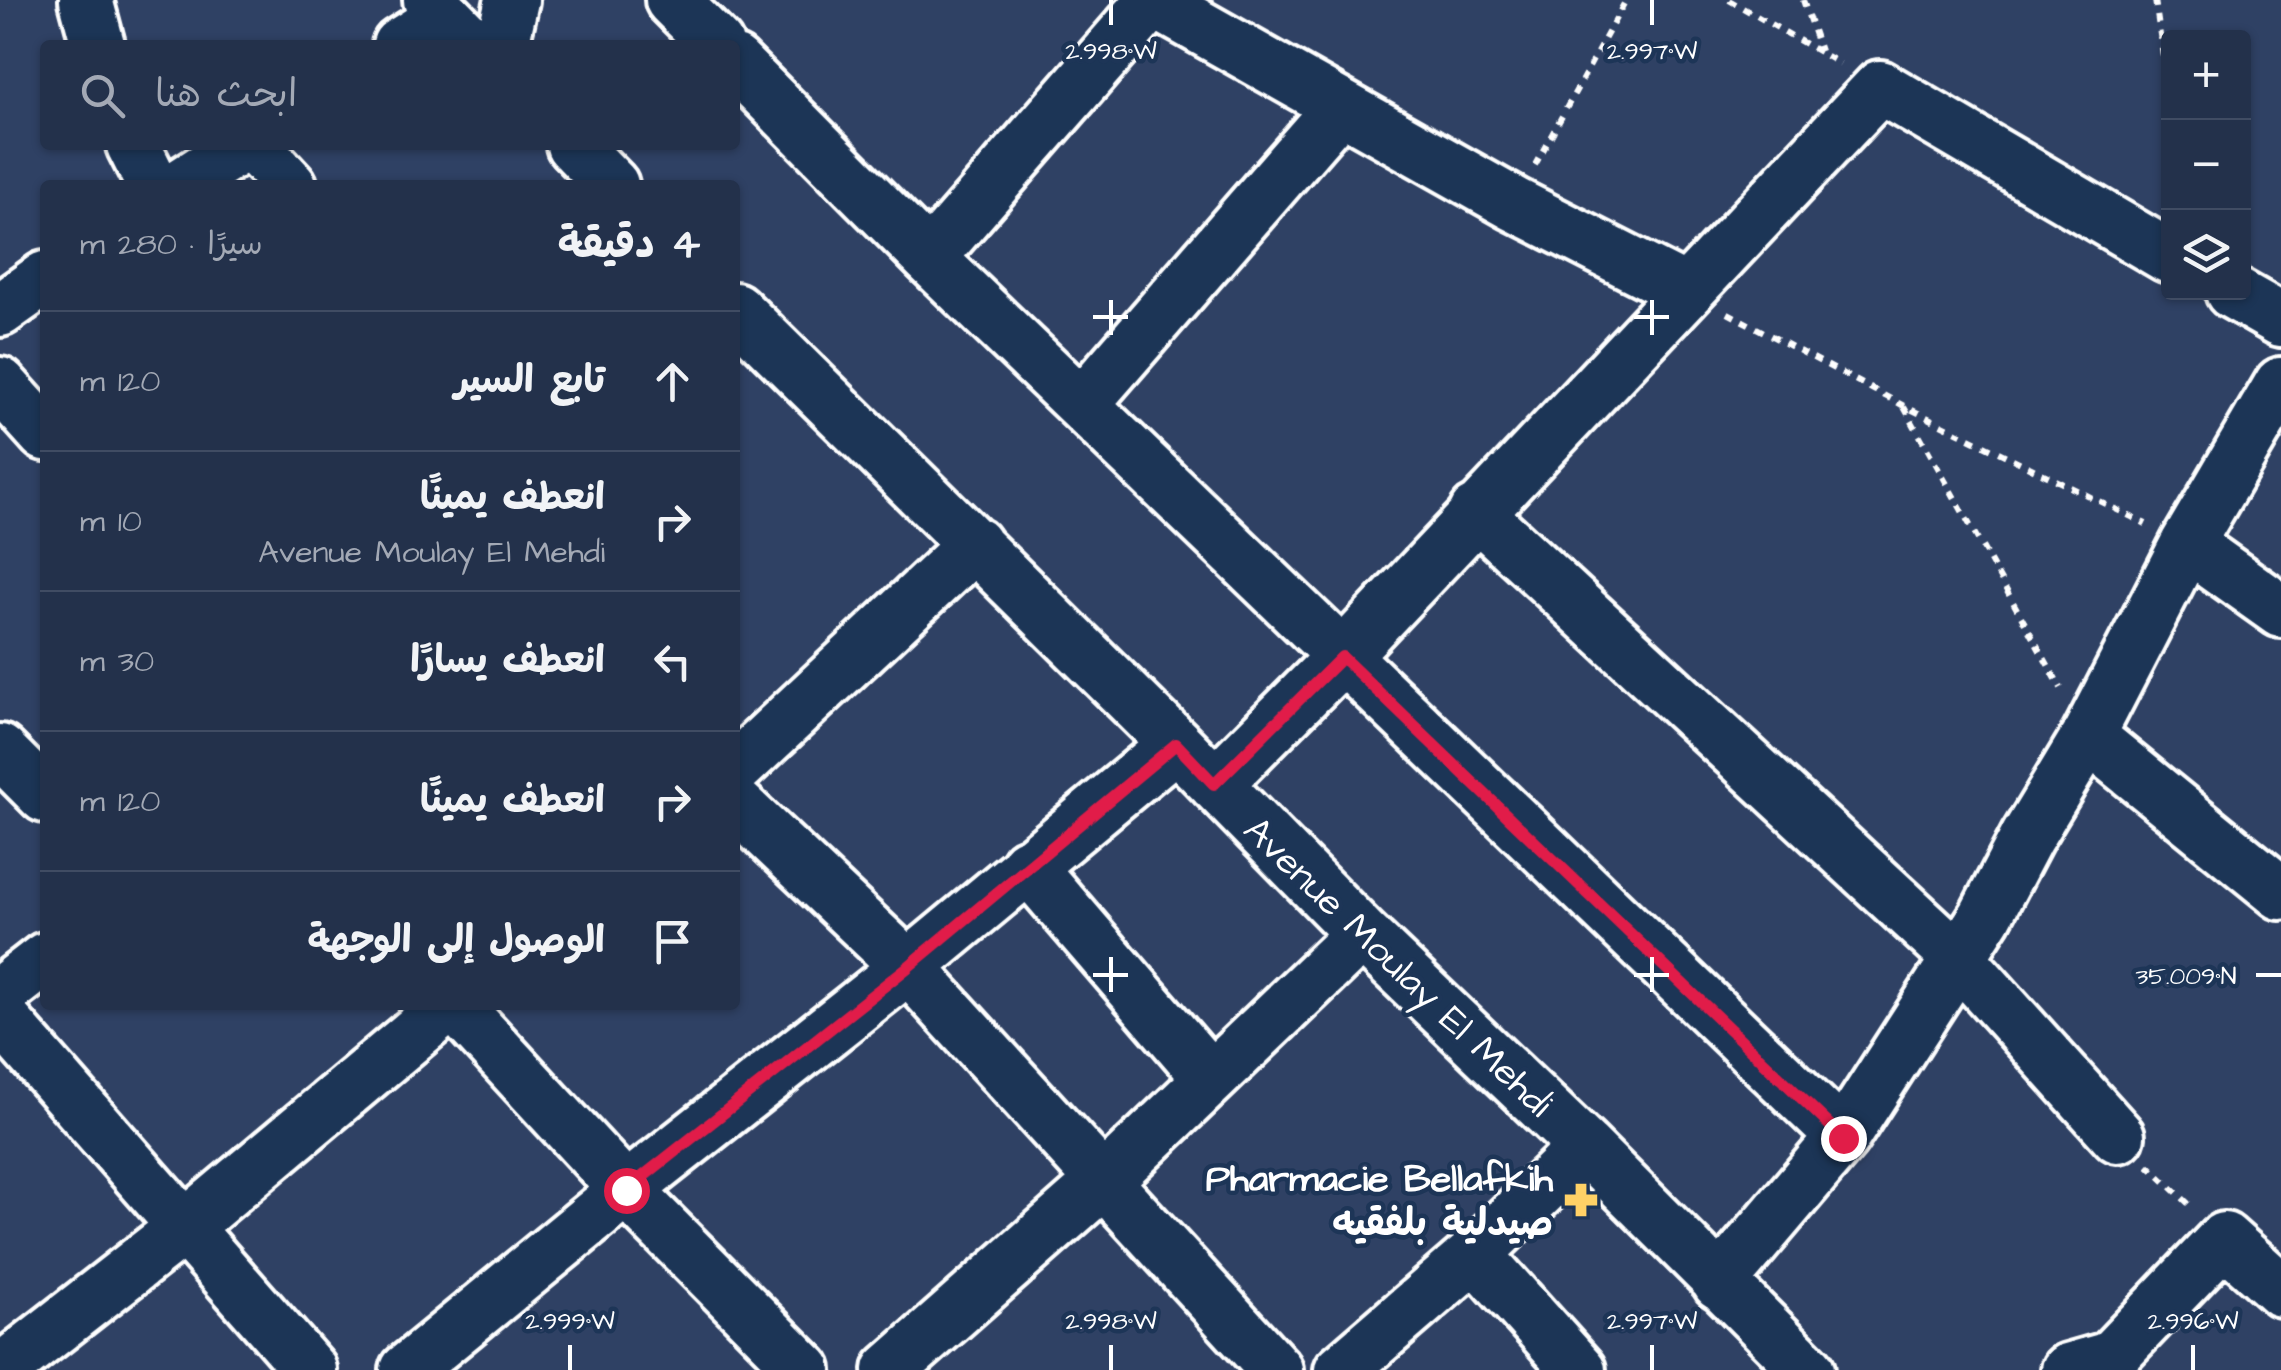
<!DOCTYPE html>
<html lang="ar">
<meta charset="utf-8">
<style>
body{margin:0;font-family:"Architects Daughter","Playpen Sans Arabic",sans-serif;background:#2b3952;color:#f1f3f6;direction:rtl}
.controls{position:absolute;right:30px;top:30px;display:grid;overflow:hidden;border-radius:10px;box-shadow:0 2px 8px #0004}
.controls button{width:90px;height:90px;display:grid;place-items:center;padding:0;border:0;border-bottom:2px solid #404c63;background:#23314b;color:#f1f3f6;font:50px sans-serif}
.stop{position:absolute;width:30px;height:30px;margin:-22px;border:8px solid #e11d48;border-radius:50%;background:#fff}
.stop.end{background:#e11d48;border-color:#fff;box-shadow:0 2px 10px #0008}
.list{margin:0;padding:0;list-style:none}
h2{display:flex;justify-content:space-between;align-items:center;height:130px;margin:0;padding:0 40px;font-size:42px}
h2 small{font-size:32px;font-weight:400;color:#a3a9b5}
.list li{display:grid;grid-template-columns:65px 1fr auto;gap:30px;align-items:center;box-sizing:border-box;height:140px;padding:0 40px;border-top:2px solid #404c63}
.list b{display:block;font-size:38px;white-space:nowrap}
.list p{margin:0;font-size:32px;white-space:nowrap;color:#a3a9b5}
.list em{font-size:32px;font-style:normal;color:#a3a9b5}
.icon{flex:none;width:55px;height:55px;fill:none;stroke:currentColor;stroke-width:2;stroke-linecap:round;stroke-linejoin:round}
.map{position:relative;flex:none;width:2281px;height:1370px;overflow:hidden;direction:ltr}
.search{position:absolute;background:#23314b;box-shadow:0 2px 8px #0004;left:40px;top:40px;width:700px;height:110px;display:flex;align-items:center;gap:25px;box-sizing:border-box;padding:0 35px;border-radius:10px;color:#a3a9b5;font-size:38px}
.panel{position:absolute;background:#23314b;box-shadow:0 2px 8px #0004;left:40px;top:180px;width:700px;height:830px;border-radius:10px;direction:rtl}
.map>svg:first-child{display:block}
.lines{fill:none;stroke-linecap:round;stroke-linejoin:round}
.minor-casing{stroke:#fff;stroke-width:60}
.path{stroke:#fff;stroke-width:6;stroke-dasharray:8 8;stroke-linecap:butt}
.minor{stroke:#1d3557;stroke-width:52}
.route{stroke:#e11d48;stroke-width:12}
.ticks{fill:none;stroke:#fff;stroke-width:4}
.labels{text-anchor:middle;stroke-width:9;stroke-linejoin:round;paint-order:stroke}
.street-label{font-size:38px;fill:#fff;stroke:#1d3557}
.poi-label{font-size:38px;font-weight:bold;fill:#fff;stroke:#1d3557;text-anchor:end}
.ticks-label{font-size:25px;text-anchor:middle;fill:#fff;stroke:#1d3557;stroke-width:9;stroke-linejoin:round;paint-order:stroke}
</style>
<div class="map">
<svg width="2281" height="1370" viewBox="0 0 2281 1370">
<rect width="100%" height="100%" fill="#2f4164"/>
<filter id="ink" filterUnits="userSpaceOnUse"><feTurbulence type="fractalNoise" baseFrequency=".01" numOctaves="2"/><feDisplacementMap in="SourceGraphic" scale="20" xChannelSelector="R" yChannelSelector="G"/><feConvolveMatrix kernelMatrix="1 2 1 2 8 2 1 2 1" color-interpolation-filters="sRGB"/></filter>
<g filter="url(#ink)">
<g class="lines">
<g class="minor-casing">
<path id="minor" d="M86,0l12,45
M430,0l44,45
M672,0l45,45
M1152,0l362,204 171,87
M399,45l46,-29
M502,45l10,-45
M735,63l194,195 914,879
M133,145l20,40
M253,145l37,40
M573,145l39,40
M181,185l62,-40
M929,258l224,-257
M2232,292l49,28
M735,309l441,435 186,190 223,213 223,223
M0,310l45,-32
M0,384l45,50
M1082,404l258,-297
M1476,512l481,445 161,179
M2187,544l94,67
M2088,736l193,157
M0,751l45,45
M735,769l240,-225
M1215,784l127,-127 538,-570 288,169
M735,803l173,164 368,403
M1027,865l183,213
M0,994l45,-35
M455,1005l171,185 179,180
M0,1016l310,354
M1475,1254l104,116
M1719,1283l124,-146 142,-220 42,-80 61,-101 99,-192 94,-160
M2,1370l183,-143 264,-222
M407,1370l219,-180 282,-223 268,-223
M890,1370l214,-189 258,-247
M1341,1370l134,-116 110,-107
M2068,1370l42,-12 114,-119 57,51"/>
</g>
<path class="path" d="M1729,0l111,64
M1803,0l17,51
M2155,0l13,91
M1535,165l91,-165
M1728,313l176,93 242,118
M1904,407l157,281
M2148,1165l45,43"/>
<use href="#minor" class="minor"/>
</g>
</g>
<g class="lines" filter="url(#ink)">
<path class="route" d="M626,1190l282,-223 268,-223 38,40 128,-127 501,481"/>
</g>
<path class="ticks" d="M1111,0v25M1652,0v25M1111,300v35M1652,300v35M1093,317h35M1634,317h35M1111,957v35M1652,957v35M1093,975h35M1634,975h35M2256,975h25M570,1345v25M1111,1345v25M1652,1345v25M2193,1345v25"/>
<defs>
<g id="pharmacy-bare" transform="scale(2.7)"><path d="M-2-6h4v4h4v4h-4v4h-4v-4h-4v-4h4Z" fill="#ffd166" stroke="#1d3557" stroke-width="2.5" paint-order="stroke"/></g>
</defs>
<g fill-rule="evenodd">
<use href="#pharmacy-bare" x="1581" y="1200"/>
</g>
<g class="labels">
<g class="street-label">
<text transform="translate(1399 966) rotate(44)" y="13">Avenue Moulay El Mehdi</text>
</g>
<g class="poi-label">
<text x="1553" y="1191">Pharmacie Bellafkih<tspan x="1553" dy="44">صيدلية بلفقيه</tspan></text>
</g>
</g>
<g class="ticks-label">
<text x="1111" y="59">2.998°W</text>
<text x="1652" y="59">2.997°W</text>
<text x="2186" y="984">35.009°N</text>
<text x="570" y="1329">2.999°W</text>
<text x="1111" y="1329">2.998°W</text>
<text x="1652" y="1329">2.997°W</text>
<text x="2193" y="1329">2.996°W</text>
</g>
</svg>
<div class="controls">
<button>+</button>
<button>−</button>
<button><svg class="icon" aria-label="layers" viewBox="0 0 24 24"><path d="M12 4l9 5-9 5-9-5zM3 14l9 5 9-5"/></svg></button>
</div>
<div class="stop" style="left:626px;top:1190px"></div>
<div class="stop end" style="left:1843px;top:1138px"></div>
<div class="search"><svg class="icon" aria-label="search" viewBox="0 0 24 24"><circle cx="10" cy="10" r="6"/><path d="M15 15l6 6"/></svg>ابحث هنا</div>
<section class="panel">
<h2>4 دقيقة<small>سيرًا · 280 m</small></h2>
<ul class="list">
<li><svg class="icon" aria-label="ahead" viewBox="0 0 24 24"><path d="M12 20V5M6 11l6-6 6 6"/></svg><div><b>تابع السير</b></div><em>120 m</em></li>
<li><svg class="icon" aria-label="right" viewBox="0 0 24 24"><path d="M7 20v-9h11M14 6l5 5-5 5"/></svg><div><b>انعطف يمينًا</b><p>Avenue Moulay El Mehdi</p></div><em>10 m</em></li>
<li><svg class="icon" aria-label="left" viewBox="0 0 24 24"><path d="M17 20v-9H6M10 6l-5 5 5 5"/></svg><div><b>انعطف يسارًا</b></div><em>30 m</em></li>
<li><svg class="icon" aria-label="right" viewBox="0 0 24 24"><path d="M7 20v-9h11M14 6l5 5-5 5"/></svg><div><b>انعطف يمينًا</b></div><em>120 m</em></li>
<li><svg class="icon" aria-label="arrive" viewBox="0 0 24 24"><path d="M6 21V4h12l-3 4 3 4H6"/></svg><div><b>الوصول إلى الوجهة</b></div></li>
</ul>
</section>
</div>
